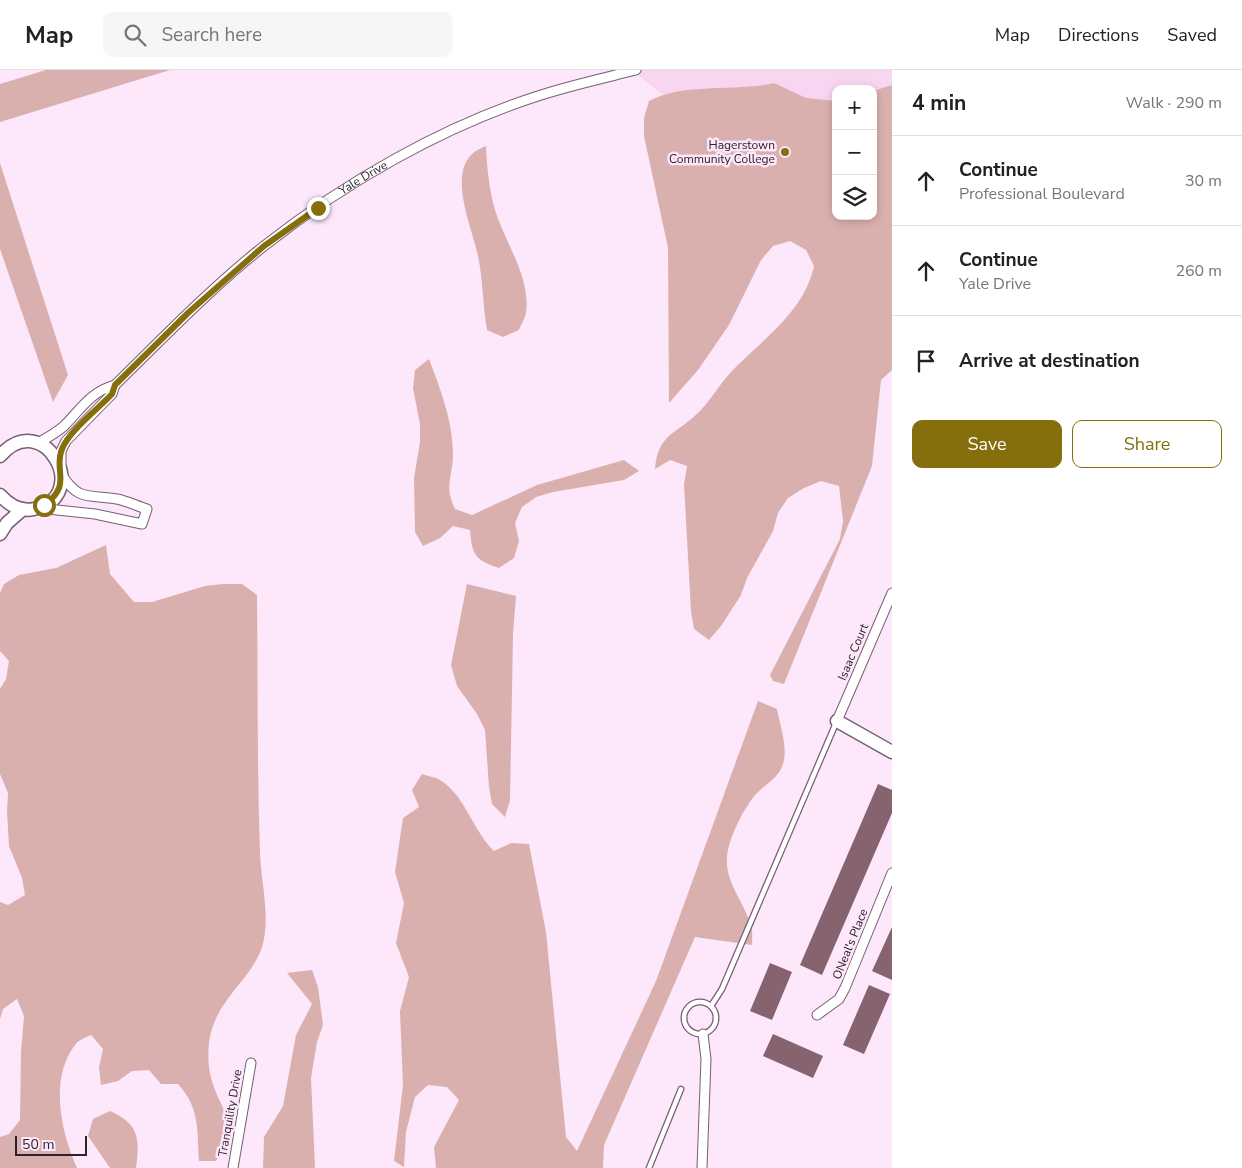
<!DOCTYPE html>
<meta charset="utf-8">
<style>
body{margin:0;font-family:"Nunito Sans",sans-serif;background:#f6f6f6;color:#222}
.controls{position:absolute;right:15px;top:15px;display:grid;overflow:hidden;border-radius:10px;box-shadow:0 2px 8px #0003}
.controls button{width:45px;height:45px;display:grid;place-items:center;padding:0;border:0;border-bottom:1px solid #e0e0e0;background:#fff;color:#222;font:25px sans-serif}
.scale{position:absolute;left:15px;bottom:12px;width:72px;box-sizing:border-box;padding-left:5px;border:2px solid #2c222a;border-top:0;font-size:14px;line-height:18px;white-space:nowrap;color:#2c222a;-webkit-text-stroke:4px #fde7fa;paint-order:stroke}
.stop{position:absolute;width:15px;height:15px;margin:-11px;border:4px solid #856e0c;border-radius:50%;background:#fff}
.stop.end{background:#856e0c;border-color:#fff;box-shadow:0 1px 5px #0008}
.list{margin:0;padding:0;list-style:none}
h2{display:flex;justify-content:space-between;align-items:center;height:65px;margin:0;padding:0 20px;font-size:21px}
h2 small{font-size:16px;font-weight:400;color:#767676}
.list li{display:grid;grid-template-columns:32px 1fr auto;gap:15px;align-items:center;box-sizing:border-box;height:90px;padding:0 20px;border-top:1px solid #e0e0e0}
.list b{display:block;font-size:19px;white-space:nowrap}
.list p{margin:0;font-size:16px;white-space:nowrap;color:#767676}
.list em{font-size:16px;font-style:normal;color:#767676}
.actions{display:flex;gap:10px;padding:15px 20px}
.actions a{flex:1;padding:11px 0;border:1px solid #856e0c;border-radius:10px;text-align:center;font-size:18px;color:#856e0c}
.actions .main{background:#856e0c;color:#fff}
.icon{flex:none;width:28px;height:28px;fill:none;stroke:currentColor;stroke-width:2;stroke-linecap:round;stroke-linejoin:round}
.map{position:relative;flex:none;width:892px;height:1098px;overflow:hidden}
header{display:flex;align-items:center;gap:30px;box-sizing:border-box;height:70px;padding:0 25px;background:#fff;border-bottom:1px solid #e0e0e0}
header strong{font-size:24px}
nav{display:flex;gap:28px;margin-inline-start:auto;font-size:18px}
.search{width:350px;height:45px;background:#f6f6f6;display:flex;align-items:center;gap:12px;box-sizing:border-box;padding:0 18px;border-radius:10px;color:#767676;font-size:19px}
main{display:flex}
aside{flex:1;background:#fff}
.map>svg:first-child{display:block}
.built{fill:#f8d6f2;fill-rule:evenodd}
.forest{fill:#dab0af}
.building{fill:#876370}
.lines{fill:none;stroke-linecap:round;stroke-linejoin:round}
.lane-casing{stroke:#755e72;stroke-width:7}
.street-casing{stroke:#755e72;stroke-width:11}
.secondary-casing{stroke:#755e72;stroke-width:15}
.lane{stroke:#fff;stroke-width:4.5}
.street{stroke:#fff;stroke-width:9}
.secondary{stroke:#fff;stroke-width:12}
.route{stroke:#856e0c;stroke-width:6}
.poi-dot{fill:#856e0c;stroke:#fde7fa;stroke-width:2}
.labels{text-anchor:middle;stroke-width:5;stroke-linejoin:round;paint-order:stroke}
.poi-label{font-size:12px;fill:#2c222a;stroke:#fde7fa;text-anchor:end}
.street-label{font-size:12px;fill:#2c222a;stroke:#fde7fa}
</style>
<header>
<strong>Map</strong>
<div class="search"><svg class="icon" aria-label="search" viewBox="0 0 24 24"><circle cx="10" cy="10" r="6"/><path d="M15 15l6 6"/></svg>Search here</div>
<nav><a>Map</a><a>Directions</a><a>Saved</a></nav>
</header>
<main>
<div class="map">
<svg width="892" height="1098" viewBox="0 0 892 1098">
<rect width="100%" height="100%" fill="#fde7fa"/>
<path class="built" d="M632,0h260v211zM836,19h37v127h-37z"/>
<path class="forest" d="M46,0h124l-170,52v-38z
M774,13l32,15 30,3v115h37v-125l19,-6v285l-11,10 -9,86 -88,218 -11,-3 -3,-6 70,-136 3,-18 -4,-35 -18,-5 -17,7 -16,10 -10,15 -5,18 -26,47 -6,17 -20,31 -12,14 -15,-11 -3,-18 -7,-127 3,-18 -17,-6 -15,9c3,-36 22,-35 44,-57 12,-12 20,-27 31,-39 31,-33 74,-60 84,-107l-8,-16 -16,-9 -17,5 -12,14 -32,65 -31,45 -29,33 -1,-155 -24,-112v-18l5,-17c34,-19 86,-9 125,-18z
M486,76c1,21 3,43 9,64 10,33 36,67 31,103 -1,5 -5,12 -7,17l-16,7 -16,-7c-4,-23 -4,-46 -8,-69 -4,-28 -32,-83 -7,-107 4,-4 10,-6 14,-8z
M0,93l68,212 -15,27 -53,-153z
M429,289c12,32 24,62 24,97 -1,24 -9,29 2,53l17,6 65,-30 87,-25 15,11 -15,9 -71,12 -17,5 -14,10 -7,16 4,18 -5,17 -15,10c-25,-8 -27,-14 -29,-38l-17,-4 -13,12 -17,8 -8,-14 -1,-54 6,-36v-18l-7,-36 2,-18z
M106,475l4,29 24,28h18l53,-16 18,-2h19l15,11c1,86 0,172 3,258 1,30 11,65 2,94 -11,34 -48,53 -53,96 -1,10 -1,20 1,30 7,37 34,47 6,88h-17c-2,-31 1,-53 -21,-77h-17l-12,-14 -17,1 -14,10 -17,4 -2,-18 4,-18 -12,-14c-5,2 -13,5 -16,10 -26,34 -14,87 2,123h-77v-31l9,-3 11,-14 1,-68 3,-36 -7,-17 -14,10 -3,10v-117l8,3 17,-10 -3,-17 -13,-32 -2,-35 1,-18 -8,-19v-85l6,-10 3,-18 -9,-10v-58l4,-9 15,-9 37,-7z
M467,514l49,12 -3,38 -3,166 -5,17 -13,-13 -3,-17 -4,-57 -8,-16 -20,-28 -6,-21z
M758,631l19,8c3,17 13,43 4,60 -5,10 -16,16 -24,24 -13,14 -29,46 -30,65 -2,25 18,45 24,68 2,5 1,13 1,19l-57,-8 -91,208 -1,23h-167l-2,-21 25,-47 -12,-13 -19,-2 -13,12 -9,35 -2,35 -10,-6 9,-76 -3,-74 9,-34 -13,-34 8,-40 -9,-31 8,-54 16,-11 -7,-17 10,-16c5,2 13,3 18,6 25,15 33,51 54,71l17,-8 18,1 17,88 20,205 11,14 79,-170z
M312,900l6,17 5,38 -6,17 -6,36 4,90h-52l1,-31 19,-31 13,-71 16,-31 -25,-31z
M110,1041c29,13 30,27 26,57h-26l-22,-32 5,-17z"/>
<path class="building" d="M878,714l14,6v23l-70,162 -22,-10z
M892,857v53l-20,-9z
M770,893l22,9 -20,48 -22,-9z
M869,915l21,9 -26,60 -21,-9z
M773,964l50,22 -10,22 -50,-22z"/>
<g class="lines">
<g class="lane-casing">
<path id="lane" d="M684 948a16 16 0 1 1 32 0a16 16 0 1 1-32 0Z
M711,936l11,-17 114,-266
M649,1098l32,-79"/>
</g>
<g class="street-casing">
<g id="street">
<path id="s1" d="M38,373c9,-5 18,-10 26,-17 17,-17 26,-34 51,-41 48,-47 96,-97 149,-139 80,-63 179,-120 277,-151 31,-10 63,-17 95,-25"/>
<path d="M61,397v-16l5,-10 46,-47 3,-9"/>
<path d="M38,438l57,6 47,10 5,-15c-10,-3 -20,-8 -30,-10 -28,-5 -38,3 -55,-24"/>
<path d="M837,651l55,-128"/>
<path d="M817,945l22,-16 6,-11 47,-115"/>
<path d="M233,1098l18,-105"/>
<path d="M702,1098l4,-109 -3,-25"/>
</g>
</g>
<g class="secondary-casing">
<path id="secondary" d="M0,386c43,-50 94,40 34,53 -14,3 -25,-4 -34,-14
M0,464l7,-11 16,-14
M837,651l55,31"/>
</g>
<use href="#lane" class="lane"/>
<use href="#street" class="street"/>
<use href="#secondary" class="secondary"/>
</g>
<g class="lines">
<path class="route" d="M44,435c29,-20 9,-34 18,-56 7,-18 36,-40 50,-55l3,-9 74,-73 75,-66 54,-38"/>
</g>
<circle class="poi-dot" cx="785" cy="82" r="5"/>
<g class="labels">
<g class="poi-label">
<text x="775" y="79">Hagerstown<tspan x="775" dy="14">Community College</tspan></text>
</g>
<g class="street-label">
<text dy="4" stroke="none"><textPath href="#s1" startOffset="422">Yale Drive</textPath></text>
<text transform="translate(853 582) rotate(-67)" y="4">Isaac Court</text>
<text transform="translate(850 874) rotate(-68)" y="4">ONeal's Place</text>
<text transform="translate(230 1043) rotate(-80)" y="4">Tranquility Drive</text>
</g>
</g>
</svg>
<div class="controls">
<button>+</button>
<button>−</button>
<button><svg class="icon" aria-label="layers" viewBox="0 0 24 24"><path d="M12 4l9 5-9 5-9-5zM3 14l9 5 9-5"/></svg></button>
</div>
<div class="scale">50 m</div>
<div class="stop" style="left:44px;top:435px"></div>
<div class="stop end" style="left:318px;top:138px"></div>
</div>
<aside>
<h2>4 min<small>Walk · 290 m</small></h2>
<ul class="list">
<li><svg class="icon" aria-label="ahead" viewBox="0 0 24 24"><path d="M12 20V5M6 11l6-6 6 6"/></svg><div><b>Continue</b><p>Professional Boulevard</p></div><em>30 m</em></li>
<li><svg class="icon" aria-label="ahead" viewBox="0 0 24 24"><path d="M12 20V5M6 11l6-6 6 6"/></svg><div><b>Continue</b><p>Yale Drive</p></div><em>260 m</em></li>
<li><svg class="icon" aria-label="arrive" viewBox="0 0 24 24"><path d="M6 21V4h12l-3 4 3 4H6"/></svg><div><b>Arrive at destination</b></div></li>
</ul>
<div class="actions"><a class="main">Save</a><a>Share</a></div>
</aside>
</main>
